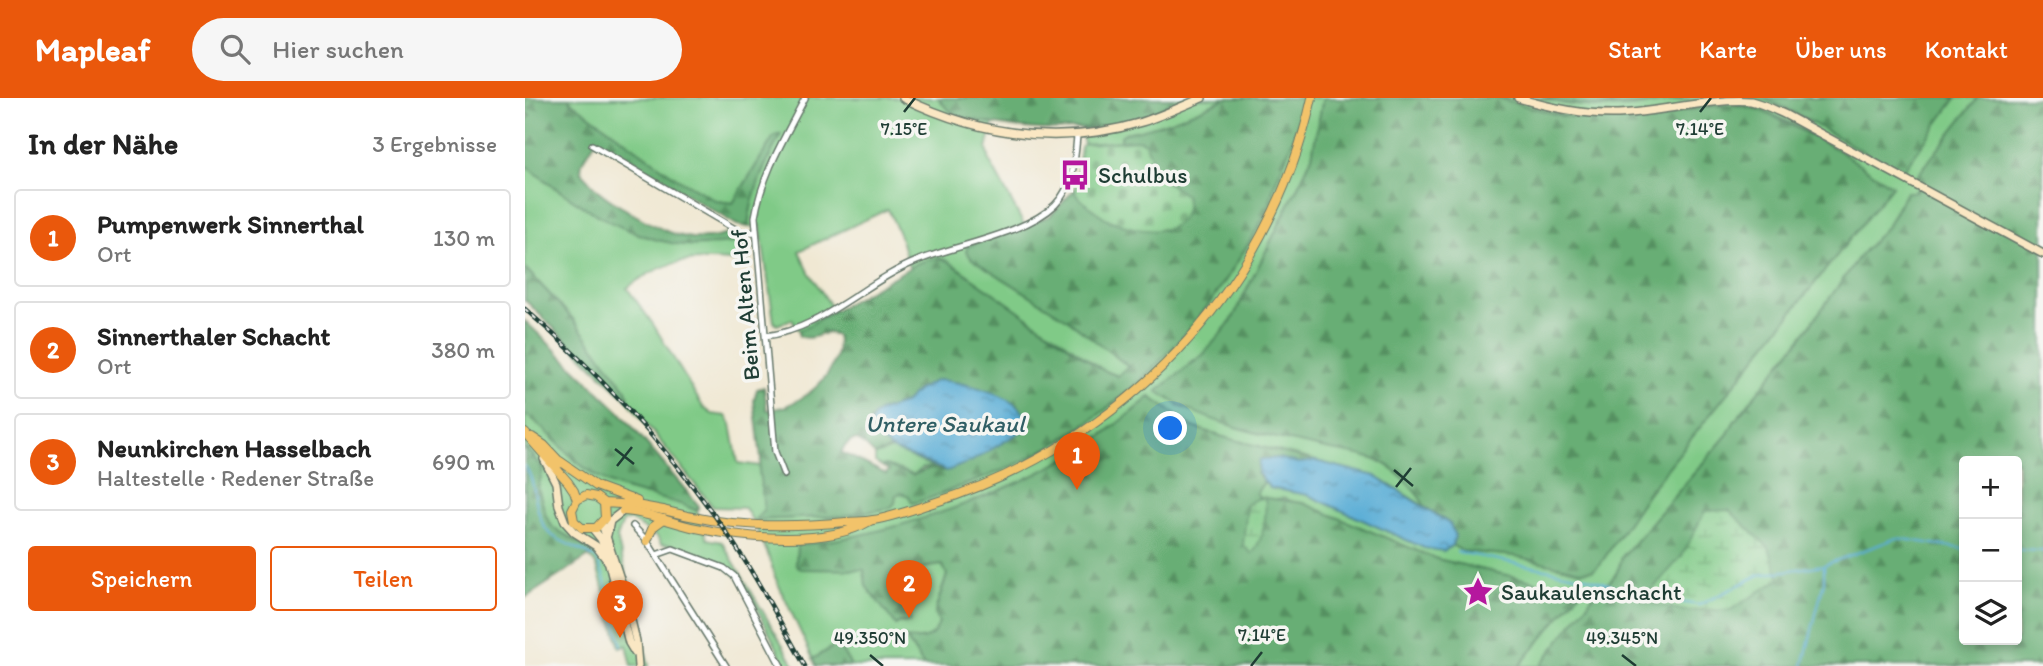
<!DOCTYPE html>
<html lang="de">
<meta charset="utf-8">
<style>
body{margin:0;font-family:Itim,sans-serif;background:#f6f6f6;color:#222}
.controls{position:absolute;right:21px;bottom:21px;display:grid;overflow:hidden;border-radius:7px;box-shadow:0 4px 10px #0003}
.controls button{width:63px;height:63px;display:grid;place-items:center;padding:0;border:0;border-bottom:2px solid #e0e0e0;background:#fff;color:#222;font:35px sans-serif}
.you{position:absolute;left:646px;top:331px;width:24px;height:24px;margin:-18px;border:5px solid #fff;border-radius:50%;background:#1a73e8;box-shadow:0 0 0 10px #1a73e833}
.badge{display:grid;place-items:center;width:46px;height:46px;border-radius:50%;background:#ea580c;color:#fff;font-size:23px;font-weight:700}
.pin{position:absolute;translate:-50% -58px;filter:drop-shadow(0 2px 4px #0008)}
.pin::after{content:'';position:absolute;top:37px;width:24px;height:21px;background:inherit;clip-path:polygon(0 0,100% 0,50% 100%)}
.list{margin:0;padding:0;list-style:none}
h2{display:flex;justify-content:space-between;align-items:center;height:91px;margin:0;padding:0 28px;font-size:30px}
h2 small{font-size:23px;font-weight:400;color:#767676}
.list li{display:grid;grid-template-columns:46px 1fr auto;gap:21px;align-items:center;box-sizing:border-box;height:98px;margin:0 14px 14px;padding:0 14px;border:2px solid #e0e0e0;border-radius:7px}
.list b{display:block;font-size:26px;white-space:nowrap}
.list p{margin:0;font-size:23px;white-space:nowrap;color:#767676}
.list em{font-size:23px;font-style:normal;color:#767676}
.actions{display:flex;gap:14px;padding:21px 28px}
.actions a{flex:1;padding:16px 0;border:2px solid #ea580c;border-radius:7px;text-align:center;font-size:24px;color:#ea580c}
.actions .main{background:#ea580c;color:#fff}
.icon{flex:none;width:38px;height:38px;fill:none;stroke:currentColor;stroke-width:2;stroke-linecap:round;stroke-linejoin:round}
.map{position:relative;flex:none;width:1518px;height:568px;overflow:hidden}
header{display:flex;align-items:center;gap:42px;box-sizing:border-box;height:98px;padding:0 35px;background:#ea580c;color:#fff}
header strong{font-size:33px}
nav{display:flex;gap:38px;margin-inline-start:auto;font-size:24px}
.search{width:490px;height:63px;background:#f6f6f6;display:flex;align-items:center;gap:18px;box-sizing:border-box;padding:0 24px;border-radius:38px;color:#767676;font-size:26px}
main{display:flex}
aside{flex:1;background:#fff}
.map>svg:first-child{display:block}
.green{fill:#80ca87;stroke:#50845e;stroke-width:2}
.forest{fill:url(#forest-firs);stroke:#447654;stroke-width:2;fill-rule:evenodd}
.wetland{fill:url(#wetland-marsh);stroke:#50845e;stroke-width:2}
.cemetery{fill:url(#cemetery-stones);stroke:#50845e;stroke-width:2}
.water{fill:url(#water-ripples);stroke:#3c7585;stroke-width:2}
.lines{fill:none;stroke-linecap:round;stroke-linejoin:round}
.stream{stroke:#5aadd6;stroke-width:2}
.minor-casing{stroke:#68796c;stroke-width:8}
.secondary-casing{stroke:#68796c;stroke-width:10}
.primary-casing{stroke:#68796c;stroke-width:10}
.trunk-casing{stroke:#68796c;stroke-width:10}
.minor{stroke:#fff;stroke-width:5}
.secondary{stroke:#fae7c3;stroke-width:7}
.primary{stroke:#f2c36a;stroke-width:8}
.trunk{stroke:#f2c36a;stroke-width:8}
.rail-casing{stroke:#1f3d34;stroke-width:4.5}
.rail{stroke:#f6f6f2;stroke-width:2;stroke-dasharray:5;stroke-linecap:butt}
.ticks{fill:none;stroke:#1f3d34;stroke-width:2.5}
.labels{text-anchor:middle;stroke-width:7;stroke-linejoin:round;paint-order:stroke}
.poi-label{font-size:23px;fill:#1f3d34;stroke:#f6f6f2;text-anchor:start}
.street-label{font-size:23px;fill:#1f3d34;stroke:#f6f6f2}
.water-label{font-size:24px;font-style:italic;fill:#315f65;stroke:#f6f6f2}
.ticks-label{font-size:18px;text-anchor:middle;fill:#1f3d34;stroke:#f6f6f2;stroke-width:7;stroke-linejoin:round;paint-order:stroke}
</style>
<header>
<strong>Mapleaf</strong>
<div class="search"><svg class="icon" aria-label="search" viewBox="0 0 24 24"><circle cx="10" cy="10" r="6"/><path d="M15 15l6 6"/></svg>Hier suchen</div>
<nav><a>Start</a><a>Karte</a><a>Über uns</a><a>Kontakt</a></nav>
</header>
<main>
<aside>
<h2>In der Nähe<small>3 Ergebnisse</small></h2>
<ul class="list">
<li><span class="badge">1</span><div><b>Pumpenwerk Sinnerthal</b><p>Ort</p></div><em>130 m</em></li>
<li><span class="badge">2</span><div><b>Sinnerthaler Schacht</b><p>Ort</p></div><em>380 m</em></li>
<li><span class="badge">3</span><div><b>Neunkirchen Hasselbach</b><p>Haltestelle · Redener Straße</p></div><em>690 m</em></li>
</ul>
<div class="actions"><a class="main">Speichern</a><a>Teilen</a></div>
</aside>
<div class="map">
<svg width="1518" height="568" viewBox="0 0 1518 568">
<defs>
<pattern id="forest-firs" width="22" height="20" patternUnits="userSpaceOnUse" patternTransform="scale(1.75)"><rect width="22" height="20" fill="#68ae74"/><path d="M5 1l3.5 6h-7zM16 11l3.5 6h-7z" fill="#558f60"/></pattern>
<pattern id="wetland-marsh" width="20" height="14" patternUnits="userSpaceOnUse" patternTransform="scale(1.75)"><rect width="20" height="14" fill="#80ca87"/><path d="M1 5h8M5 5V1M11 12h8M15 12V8" fill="none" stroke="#68a56f"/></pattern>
<pattern id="cemetery-stones" width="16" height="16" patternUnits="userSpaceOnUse" patternTransform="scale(1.75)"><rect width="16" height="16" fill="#80ca87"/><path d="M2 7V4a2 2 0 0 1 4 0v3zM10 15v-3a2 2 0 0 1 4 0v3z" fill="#68a56f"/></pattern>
<pattern id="water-ripples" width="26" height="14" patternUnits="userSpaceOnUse" patternTransform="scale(1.75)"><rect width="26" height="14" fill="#5aadd6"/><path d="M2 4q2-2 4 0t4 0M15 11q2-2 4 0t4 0" fill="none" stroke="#4a8eae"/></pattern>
</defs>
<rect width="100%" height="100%" fill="#f6f6f2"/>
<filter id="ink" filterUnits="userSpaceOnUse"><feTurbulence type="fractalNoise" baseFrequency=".0143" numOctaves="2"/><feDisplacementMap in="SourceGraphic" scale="14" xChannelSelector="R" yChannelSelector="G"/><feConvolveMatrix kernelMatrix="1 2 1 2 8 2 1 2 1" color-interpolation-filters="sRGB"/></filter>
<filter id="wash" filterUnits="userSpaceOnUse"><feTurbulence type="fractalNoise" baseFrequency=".00686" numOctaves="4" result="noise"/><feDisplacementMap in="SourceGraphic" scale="28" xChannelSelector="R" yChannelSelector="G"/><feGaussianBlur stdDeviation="1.57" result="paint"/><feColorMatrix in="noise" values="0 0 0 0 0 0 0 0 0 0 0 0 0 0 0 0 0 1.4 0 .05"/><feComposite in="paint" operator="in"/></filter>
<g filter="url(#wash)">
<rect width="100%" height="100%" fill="#f0e8d3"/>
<path class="green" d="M44,0h370l12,14 42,12 -6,25 3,13 34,63 43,94 61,47 -10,10 -15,-6 -50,-37 -144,-66 -9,-31 -12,-27 -89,42 10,21 25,39 -35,20 -7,-12 -15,6 -3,-3 -14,-97 -12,2c3,-34 17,-63 32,-92l-6,2 -41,66 -16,-2 -42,-24 -105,-76z
M649,0h52c-33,15 -66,29 -101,35l-4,8 -37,3 -3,-13 64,-16z
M780,0h18l-11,58 -5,12 -75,152 -29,35 -14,9 -11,42c36,12 71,25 108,34 26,6 83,12 103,27 9,6 33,29 35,39l-49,-30 -152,-39 -30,-10 -43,-30c-18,14 -36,30 -55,43 -79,53 -203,96 -298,105l42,24 26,1 32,53h9l4,-7 -3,-3c-9,-46 -10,-40 35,-48l5,9c-2,9 -12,32 -12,39 1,9 4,2 4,11 -2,16 -21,16 -33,15l18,27h-73l-14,-22 -24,15 -38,-82c-6,-24 -17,-47 -30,-69l-32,-1 -86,-107 2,-4 -57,-78 -47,-50v-103l30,23 46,29 84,28 59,-3 6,6v12l-4,2c-52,-3 -75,-7 -119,26l26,36 50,83 9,7 14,2 5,8 7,39 22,3 4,43 -7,11 86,-4 46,-8 7,-13 5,-2c24,9 75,-11 97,-22 102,-45 183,-115 240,-211 11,-18 25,-37 31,-56 3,-7 3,-14 6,-21 11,-28 24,-55 30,-85z
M973,0h41l25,6 40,4 29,-1 58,-9h71l27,12 104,58 11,1 52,-71h22l-63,81 6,6 -23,20 -9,19 -30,34 -55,76 -70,88 -6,12 -106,123c-2,7 -4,16 -10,22 -9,10 -19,13 -25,26l-47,61h-21l60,-74 -142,-33 -153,-61c-10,1 -21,4 -28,-5l8,-11 6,6 38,7 116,53h25l3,-3 10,6 139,12 46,-69 245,-308c-38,-25 -103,-72 -146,-80 -36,-6 -74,10 -111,13 -48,4 -91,-7 -137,-21z
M0,316l21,15 30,32 18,14 93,31 10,5 10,28 15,3 73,124h-9l-35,-70 -13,-19 -22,-17 -43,-15 -12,-1 -4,-7 -27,-17 -7,2 -6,16 32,128h-17l-5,-21 -7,3 -23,-82 -8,-10 6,-5 -42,-23 -7,-12 -8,-28 -4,-32 -9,-9z
M367,351l41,18 -10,1 -10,7 -26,-10 -4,2 -8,-5v-7z"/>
<path class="forest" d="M0,0h44l1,3 105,76 42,24 16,2 41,-67 7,-2c-16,30 -30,59 -33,93l-11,-2 -138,-83h-4l-13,20 -1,8c12,20 29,30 49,42 34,20 61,35 101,21l13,9c-19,1 -41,5 -60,3 -61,-7 -112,-44 -159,-80v-44l5,-5 -5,-4z
M414,0h235c-3,2 -5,5 -8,7 -7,7 -21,10 -30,13 -49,15 -96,15 -146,5 -18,-3 -42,-6 -51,-25z
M701,0h79c-6,30 -18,57 -30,85 -3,7 -3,13 -5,20 -7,19 -21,39 -31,56 -62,103 -157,186 -272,225 -19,6 -36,16 -55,19l-3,-7 -8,-3 -5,2 -1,8 -5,5 -47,8 -87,4 8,-11 -5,-38 2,-12 -7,-58 3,-12 7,-2 3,23c33,-2 77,-37 70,-74l-9,-4c-10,4 -19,8 -29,4v-5l119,-68 19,-6 11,4 155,109 15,6 10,-10 -61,-47 -95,-60 -6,-8 2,-5 82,-30 25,-27 1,6 34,26 29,7 26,2 20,-35 -32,-23 -2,-16 -12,-16 -18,1v-5l4,-3c35,-6 68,-20 101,-35zM412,282l24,4 37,12 -55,75c-14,-6 -18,0 -30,4l-29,-10 -1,2 6,3 -3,4 -45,-22c13,-22 22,-9 34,3l17,-6 -16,-12 -6,-16 11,-10 22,-7 16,-15z
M798,0h175l64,18 42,4 31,-1 78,-13 25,-1 22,5 23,11 52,27 57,38 -245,308 -46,69 -8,7 -12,1 -66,-15 -53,-5 -10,-6 3,-9 -5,-12 -26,-18c-2,-9 -27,-34 -35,-40 -18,-11 -44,-13 -63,-17 -55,-12 -123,-25 -169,-58l46,-36 29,-35 75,-152 5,-12z
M1014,0h152c-52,10 -100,12 -152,0z
M1237,0h194l-52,71 -11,-1 -104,-58z
M1453,0h65v568h-503l47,-61c6,-13 16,-16 25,-26 6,-6 8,-14 10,-22l106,-123 6,-12 70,-88 55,-77 30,-33 17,-32h9l6,-6 -6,-7zM1439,363h53v179h-53z
M0,170l47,50 54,71 1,11 -102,-100z
M0,223l95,91 79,94 -2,5c-27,-14 -60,-15 -88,-28 -33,-15 -55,-48 -84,-69z
M625,299l43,30 30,10 93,24 -18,2 -20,-5 -21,15 7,9 -8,11 3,4 44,6 134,56 143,33 -61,74h-595l-18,-28c15,3 29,1 33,-16l-3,-4 -1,-6 12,-37 -4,-10c-14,2 -36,2 -43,16l11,41h-11l-4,3 -30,-39 -2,-16 -63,-1 -5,-5 1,-19c94,-9 221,-53 299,-105 19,-13 37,-29 54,-43z
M0,349l18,22 -5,19 8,28 7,12 42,24 -70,46z
M313,546l13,22h-35l-3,-7z"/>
<path class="wetland" d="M740,399c2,19 -1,42 -13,57l-9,-9 4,-40 7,-5z
M1204,412l40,38 11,31 -50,31 -46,1 -42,-10 40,-45 23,-45z"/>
<path class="cemetery" d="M614,42l6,3 6,13 2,16 32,23c1,5 2,12 0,17 -10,28 -52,18 -73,9 -13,-5 -26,-17 -36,-26l-1,-6 6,-42 3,-3z"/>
<path class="water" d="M412,282c22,1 98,17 88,49l-53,32 -25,10 -55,-22 -16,-12 -6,-11 4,-10 7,-5 22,-7 16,-15z
M753,360l20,5 18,-2 59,15 75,48 5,12 -3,9 -8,6 -20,-3 -116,-53 -38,-7 -12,-15 1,-13z"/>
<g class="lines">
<path class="stream" d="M0,368c14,19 7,55 28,70 13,9 30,13 44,23l7,18 18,69
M1492,452l26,1
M932,454l129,25 66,21 47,7 60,-30 65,-10 73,-27 67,11
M1278,568l21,-84v-16"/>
</g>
</g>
<g filter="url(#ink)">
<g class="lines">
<g class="minor-casing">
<path id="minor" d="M67,47l143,84 8,4 12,-1
M240,238c57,-6 99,-54 152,-75 39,-16 108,-27 138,-56 18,-18 20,-45 22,-69
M259,377l-9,-23 -20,-235c7,-43 30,-80 50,-119
M108,428l14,15 79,125
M131,457l17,-6 51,19 10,8 47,90"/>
</g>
<g class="secondary-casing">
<path id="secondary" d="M378,0c76,37 157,49 239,24 21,-7 41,-16 60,-24
M993,0c33,10 66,17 100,16 42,-2 94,-16 133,-13 13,3 24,9 35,14l257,139
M19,361l12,24 3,23 6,16 9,10 22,14 14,18
M77,426l22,67 12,50 2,25
M68,431l8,10 5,13 23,91 6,10
M82,437l3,-14 13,-10"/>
</g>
<g class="primary-casing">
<path id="primary" d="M0,335l43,49 6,9 3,9
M7,339l12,8 17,18
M35,363l36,25 41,15
M79,405l1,15 -9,10h-14l-8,-7 -2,-11 5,-10 9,-5 10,2 8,6 32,2 27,5"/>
</g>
<g class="trunk-casing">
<path id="trunk" d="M138,412c64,17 118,18 183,12 9,-1 18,0 27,-2 20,-3 41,-11 60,-17 190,-59 336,-211 379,-405
M98,413c25,1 48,12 73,17 48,10 130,19 174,-7
M122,443l6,-14 11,-8"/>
</g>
<use href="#minor" class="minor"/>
<use href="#secondary" class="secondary"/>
<use href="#primary" class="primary"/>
<use href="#trunk" class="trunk"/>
<g class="rail-casing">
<path id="rail" d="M0,211c75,65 142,138 199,220 30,43 55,91 81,137"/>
</g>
<use href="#rail" class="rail"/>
</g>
</g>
<path class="ticks" d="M379,14l11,-14M1175,14l11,-14M90,351l19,15M92,368l15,-19M869,372l19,16M871,389l15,-19M345,557l13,11M1097,557l14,11M726,568l11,-14"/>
<defs>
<g id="bus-bare" transform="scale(2.415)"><path d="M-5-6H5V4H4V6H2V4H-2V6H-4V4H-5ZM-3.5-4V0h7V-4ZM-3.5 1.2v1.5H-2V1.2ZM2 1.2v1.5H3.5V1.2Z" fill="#b5179e" stroke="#f6f6f2" stroke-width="2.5" paint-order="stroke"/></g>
<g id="sight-bare" transform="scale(2.415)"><path d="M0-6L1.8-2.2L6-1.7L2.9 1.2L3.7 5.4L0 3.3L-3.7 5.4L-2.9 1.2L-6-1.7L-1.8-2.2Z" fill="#b5179e" stroke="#f6f6f2" stroke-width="2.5" paint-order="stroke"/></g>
</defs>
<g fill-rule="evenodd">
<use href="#bus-bare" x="550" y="77"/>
<use href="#sight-bare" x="953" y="494"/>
</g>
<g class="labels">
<g class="poi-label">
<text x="573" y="85">Schulbus</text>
<text x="976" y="502">Saukaulenschacht</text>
</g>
<g class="street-label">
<text transform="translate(220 207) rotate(-95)" y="8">Beim Alten Hof</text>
</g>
<g class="water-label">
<text x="420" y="334">Untere Saukaul</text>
</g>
</g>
<g class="ticks-label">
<text x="379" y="37">7.15°E</text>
<text x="1175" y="37">7.14°E</text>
<text x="737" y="543">7.14°E</text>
<text x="345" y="546">49.350°N</text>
<text x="1097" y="546">49.345°N</text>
</g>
</svg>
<div class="controls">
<button>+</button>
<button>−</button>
<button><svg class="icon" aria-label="layers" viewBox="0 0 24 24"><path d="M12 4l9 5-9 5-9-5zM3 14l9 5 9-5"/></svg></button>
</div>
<div class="you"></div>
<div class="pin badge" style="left:552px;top:392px">1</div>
<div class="pin badge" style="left:384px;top:520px">2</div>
<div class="pin badge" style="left:95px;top:540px">3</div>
</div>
</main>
